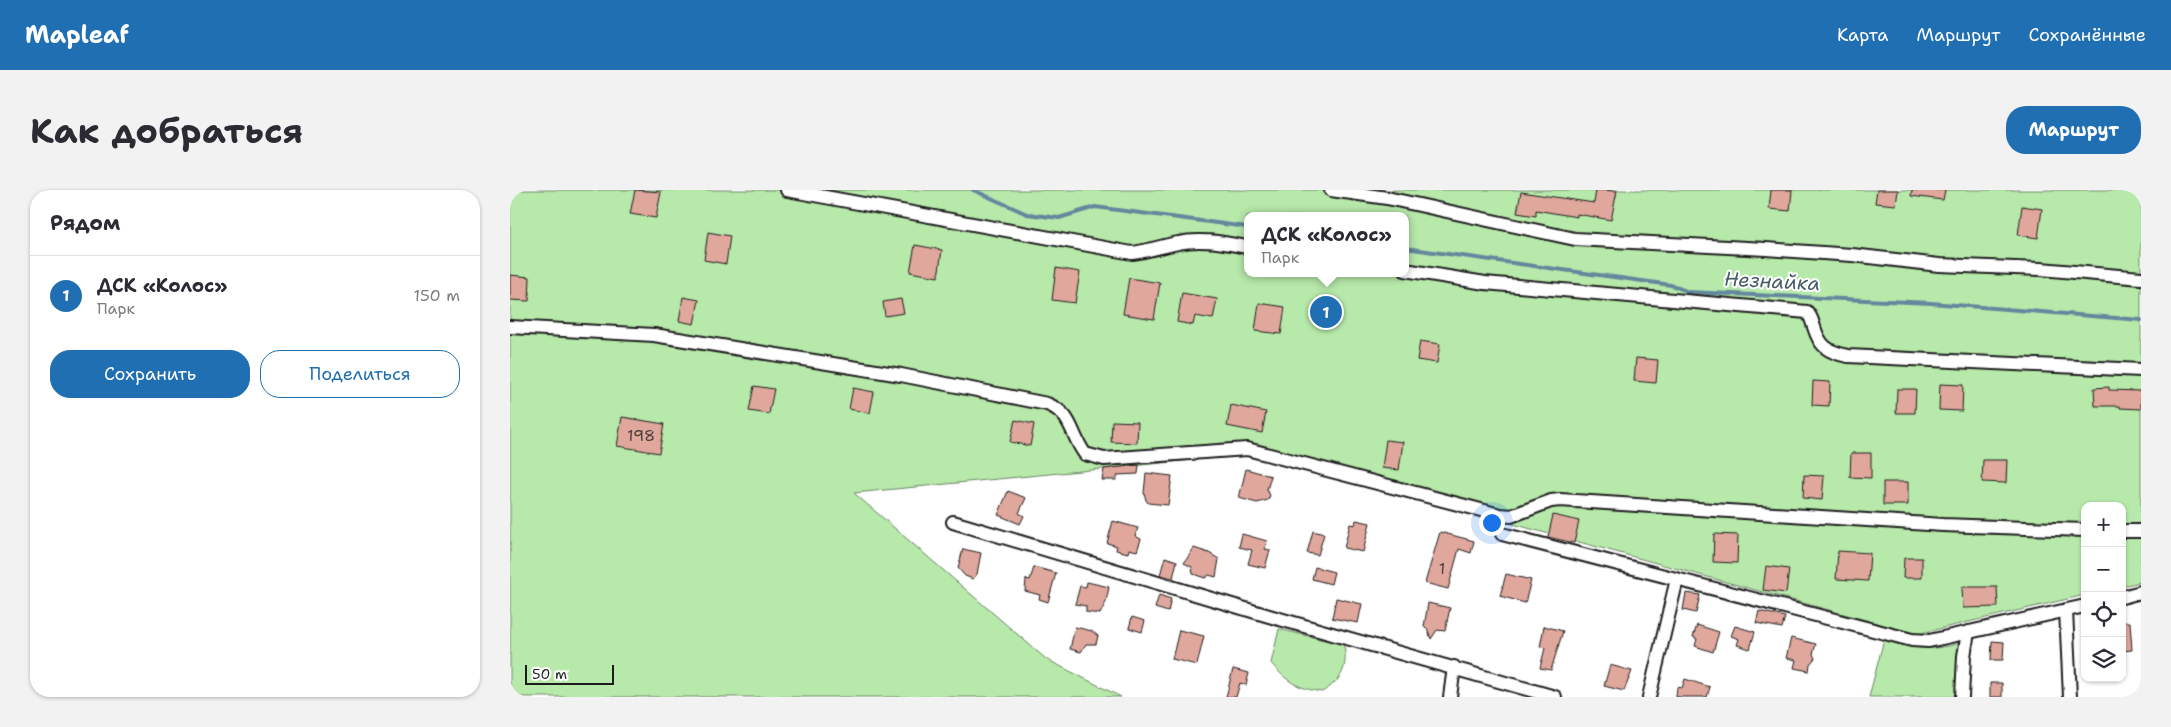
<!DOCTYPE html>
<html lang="ru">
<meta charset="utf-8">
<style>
body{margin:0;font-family:"Shantell Sans",sans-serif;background:#f2f2f3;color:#2b2b33}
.controls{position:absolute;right:15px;bottom:15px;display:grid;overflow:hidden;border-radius:10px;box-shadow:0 1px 4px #0004}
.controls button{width:45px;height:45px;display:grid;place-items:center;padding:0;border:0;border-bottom:1px solid #e1e1e2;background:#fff;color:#2b2b33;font:25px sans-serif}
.scale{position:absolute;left:15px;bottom:12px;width:89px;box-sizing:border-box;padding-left:5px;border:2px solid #1c1c1c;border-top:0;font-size:14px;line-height:18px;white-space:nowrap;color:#1c1c1c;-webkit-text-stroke:4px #fff;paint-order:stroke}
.you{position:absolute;left:981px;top:332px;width:18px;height:18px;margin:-12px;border:4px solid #fff;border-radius:50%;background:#1a73e8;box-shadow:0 0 0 8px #1a73e833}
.badge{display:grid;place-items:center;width:32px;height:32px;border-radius:50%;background:#1f6fb2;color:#fff;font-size:16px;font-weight:700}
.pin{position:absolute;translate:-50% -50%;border:2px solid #fff;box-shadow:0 1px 5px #0006}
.popup{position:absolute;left:734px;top:22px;width:165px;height:65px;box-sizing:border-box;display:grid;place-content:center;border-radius:10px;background:#fff;filter:drop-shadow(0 1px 4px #0005);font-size:16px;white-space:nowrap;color:#7c7c81}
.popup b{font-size:19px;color:#2b2b33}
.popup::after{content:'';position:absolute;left:50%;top:100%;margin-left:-10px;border:10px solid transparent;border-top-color:#fff}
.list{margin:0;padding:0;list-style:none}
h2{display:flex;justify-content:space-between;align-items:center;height:65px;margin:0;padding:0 20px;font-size:21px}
h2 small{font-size:16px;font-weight:400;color:#7c7c81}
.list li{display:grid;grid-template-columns:32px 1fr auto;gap:15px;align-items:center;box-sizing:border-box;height:80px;padding:0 20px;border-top:1px solid #e1e1e2}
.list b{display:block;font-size:19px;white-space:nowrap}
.list p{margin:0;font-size:16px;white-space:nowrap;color:#7c7c81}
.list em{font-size:16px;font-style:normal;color:#7c7c81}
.actions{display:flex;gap:10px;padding:15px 20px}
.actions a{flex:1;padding:11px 0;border:1px solid #1f6fb2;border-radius:20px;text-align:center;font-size:18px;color:#1f6fb2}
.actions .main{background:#1f6fb2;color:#fff}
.icon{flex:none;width:28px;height:28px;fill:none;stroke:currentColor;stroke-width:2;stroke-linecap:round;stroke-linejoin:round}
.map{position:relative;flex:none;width:1631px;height:507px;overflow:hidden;border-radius:20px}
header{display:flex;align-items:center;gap:30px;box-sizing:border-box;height:70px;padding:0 25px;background:#1f6fb2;color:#fff}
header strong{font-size:24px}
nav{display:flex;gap:28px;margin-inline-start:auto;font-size:18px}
.intro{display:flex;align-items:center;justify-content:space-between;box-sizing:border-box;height:120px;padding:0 30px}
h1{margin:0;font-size:35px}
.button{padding:12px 22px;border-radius:20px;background:#1f6fb2;color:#fff;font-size:18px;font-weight:700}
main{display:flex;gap:30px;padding:0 30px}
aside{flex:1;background:#fff;border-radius:20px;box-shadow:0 1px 4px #0004}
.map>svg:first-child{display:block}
.green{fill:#b7e9aa;stroke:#6a8263;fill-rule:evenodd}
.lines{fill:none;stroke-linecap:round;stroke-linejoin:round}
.stream{stroke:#63889d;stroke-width:4}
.building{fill:#e0a79c;stroke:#1c1c1c}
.minor-casing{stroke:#1c1c1c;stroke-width:16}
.minor{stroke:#fff;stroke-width:12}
.labels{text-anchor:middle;stroke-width:4;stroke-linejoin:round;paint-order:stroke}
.number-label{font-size:16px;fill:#4d3f3c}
.water-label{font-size:20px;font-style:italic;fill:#455b67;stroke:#fff}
</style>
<header>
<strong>Mapleaf</strong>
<nav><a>Карта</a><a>Маршрут</a><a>Сохранённые</a></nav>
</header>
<div class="intro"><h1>Как добраться</h1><a class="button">Маршрут</a></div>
<main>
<aside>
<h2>Рядом<small></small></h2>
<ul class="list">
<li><span class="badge">1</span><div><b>ДСК «Колос»</b><p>Парк</p></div><em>150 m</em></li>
</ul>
<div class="actions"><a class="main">Сохранить</a><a>Поделиться</a></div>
</aside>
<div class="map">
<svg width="1631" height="507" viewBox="0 0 1631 507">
<rect width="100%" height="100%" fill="#fff"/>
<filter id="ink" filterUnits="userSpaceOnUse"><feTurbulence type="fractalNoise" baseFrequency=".02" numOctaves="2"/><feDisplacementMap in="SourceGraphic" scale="10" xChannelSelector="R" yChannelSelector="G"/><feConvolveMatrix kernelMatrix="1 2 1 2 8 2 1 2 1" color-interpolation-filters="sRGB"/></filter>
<g filter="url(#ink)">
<path class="green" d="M0,0h1631v392l-19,4v-80h-37v89l-168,39 -463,-126 -209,-53 -391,38 192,166 75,38h-611zM737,26h158v57h-158z
M769,439l65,16c4,23 -2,35 -22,47 -25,-4 -35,-10 -51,-29z
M1374,449c24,11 51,12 76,4l-3,54h-88z"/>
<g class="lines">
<path class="stream" d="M463,0l54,24 32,4 36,-11 152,20
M895,58l266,37 18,7 242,11 210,17"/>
</g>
<path class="building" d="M125,0l26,2 -5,26 -26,-4z
M1086,0l21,1 -6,29 -34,-6v3l-41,-7v6l-19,-3 4,-21 73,11z
M1261,0h21l-2,21 -21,-2z
M1367,0h21l-2,15 -21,-2z
M1402,0h33l-2,10 -32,-4z
M1512,16l20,3 -4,29 -20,-3z
M198,42l22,4 -4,28 -22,-4z
M405,55l27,5 -4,27 -28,-5z
M546,78l24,4 -5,31 -23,-3z
M0,85l20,2 -1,24 -19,-1z
M619,88l31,5 -6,36 -31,-5z
M672,103l35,6 -4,20 -18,-3 -2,9 -16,-3z
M173,107l16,3 -5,24 -15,-3z
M391,109l3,14 -19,3 -2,-14z
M749,113l26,4 -4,27 -26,-3z
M910,151l20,3 -3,19 -20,-3z
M1126,168l22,2 -2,23 -22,-2z
M1303,191l17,1 -1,24 -17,-1z
M1430,194l23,1 -1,26 -23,-1z
M244,196l20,3 -5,25 -20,-3z
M1599,197v3l32,1v18l-21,-1v-2h-25l-1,-18z
M343,198l21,4 -4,21 -21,-4z
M1387,199h19l-1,24h-19z
M721,215l35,7 -4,21 -35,-7z
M112,227l42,7 -5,29 -42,-7z
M505,230l19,4 -4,22 -20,-4z
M602,231l26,1 -1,21 -26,-1z
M876,250l17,2 -4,28 -17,-2z
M1341,263h20v25l-21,-1z
M1473,270h24l-1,23 -24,-1z
M629,275l-1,9 -20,1 -2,5h-14l2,-11z
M736,279l25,7 -4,14 3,5 -2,5 -11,3 -18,-5z
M636,283l26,3 -4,29 -20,-2 -2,-3 -2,-7z
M1294,285l20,1 -2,24 -19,-2z
M1373,292h25v23h-25z
M498,301l18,7 -7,15 5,3 -4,8 -22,-9z
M1043,325l26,6 -5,22 -26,-6z
M846,330l14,3 -7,29 -19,-4 6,-24 5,1z
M603,331l25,7 -3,8 6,3 -4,12 -8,-2 -1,4 -12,-3 1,-4 -10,-3z
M803,341l11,3 -6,21 -11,-2z
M930,342l34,9 -3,12 -12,-4 -11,40 -23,-6z
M732,344l25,7 -2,8 5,1 -5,18 -17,-4 4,-14 -13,-3z
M1204,344l24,1 -1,28 -24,-1z
M684,358l15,5 10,6 -3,18 -7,-2 -4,3 -12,-4 -1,-7 -8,-4z
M453,359l18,4 -4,21 -4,5 -8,-3 -7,-8z
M1328,361l32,2 -2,28 -32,-2z
M655,367l12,4 -4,17 -13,-3z
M1394,368h18v20h-19z
M1256,376l23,3 -3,24 -23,-3z
M524,377l22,6 -8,29 -9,-3 1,-4 -15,-4 1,-12 4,1z
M805,377l19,5 -3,12 -19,-5z
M996,384l25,6 -6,23 -25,-7z
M577,392l22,5 -3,15 -6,12 -14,-2v-6l-11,-2 5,-18 6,1z
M1452,397h35l1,20 -35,1z
M1176,403l14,2 -4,18 -13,-3z
M649,405l12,4 -3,13 -13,-4z
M826,408l26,6 -4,19 -26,-5z
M918,413l22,5 -5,23 -8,-1 -6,9 -4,-11 -3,-1z
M1249,421l26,6 -3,11 -26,-5z
M622,427l13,4 -3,11 -13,-4z
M1612,432h8l2,28 -10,1z
M1187,435l22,7 -6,20 -18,-6 2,-7 -4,-2z
M1034,436l19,5 -12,39 -11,-2 5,-20 -5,-1z
M1225,436l20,6 -5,17 -13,-4 2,-6 -8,-3z
M565,437l17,4 6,5 -2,8h-10l-5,8 -11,-3z
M669,440l25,6 -7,29 -25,-6z
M1281,448l25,6 -3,10 2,4 -5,6 -1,7 -15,-3 2,-8 -10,-2z
M1482,451l12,1 -1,18h-12z
M1100,475l22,6 -8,20 -20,-5z
M723,479l16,4 -3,12 -6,-2 -4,14h-10z
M1175,489l25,8 -3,10h-31l1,-10 5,1z
M1480,493h12v14h-12z"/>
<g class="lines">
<g class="minor-casing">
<path id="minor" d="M277,0l345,63c16,-2 30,-7 46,-10 23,-5 46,0 69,4
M821,0l56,8 188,41 191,10 86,6 87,10 102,4 100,9
M895,80l80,13 322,29c4,4 5,9 7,15 6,20 14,25 34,29l293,14
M0,137l144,8 247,40 146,29c26,10 23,30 38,50l19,5 143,-10 253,66 11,1 40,-15 9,-1 383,25 142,5
M443,332l316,94 286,81
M1612,341h19
M992,344l410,106 17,1 156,-35
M1612,407l19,-5
M1556,420l4,87
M940,507l4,-30
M1139,507l28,-118
M1452,507l2,-41 4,-24"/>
</g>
<use href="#minor" class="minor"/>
</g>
</g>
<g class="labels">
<g class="number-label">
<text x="131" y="251">198</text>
<text x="932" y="384">1</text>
</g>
<g class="water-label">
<text transform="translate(1262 91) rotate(3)" y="7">Незнайка</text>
</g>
</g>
</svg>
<div class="controls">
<button>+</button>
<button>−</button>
<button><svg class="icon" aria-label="locate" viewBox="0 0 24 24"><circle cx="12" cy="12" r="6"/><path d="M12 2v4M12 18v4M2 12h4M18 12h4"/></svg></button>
<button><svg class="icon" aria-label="layers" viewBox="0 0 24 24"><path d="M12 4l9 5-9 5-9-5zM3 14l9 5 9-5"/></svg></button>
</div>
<div class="scale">50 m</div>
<div class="you"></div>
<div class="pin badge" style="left:816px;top:122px">1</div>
<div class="popup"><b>ДСК «Колос»</b>Парк</div>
</div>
</main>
